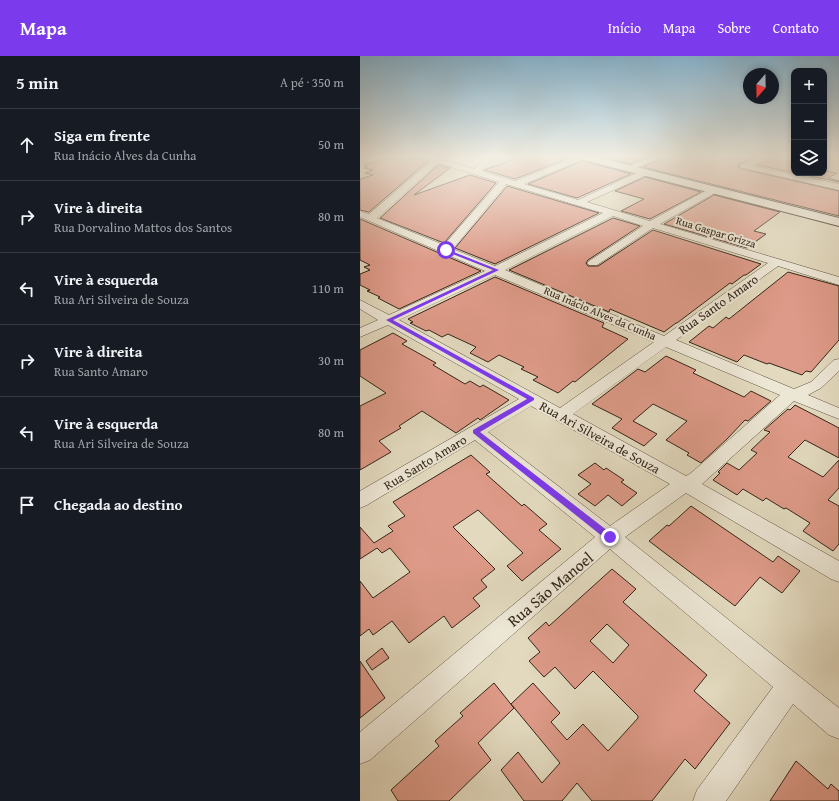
<!DOCTYPE html>
<html lang="pt">
<meta charset="utf-8">
<style>
body{margin:0;font-family:"Gentium Book Plus",serif;background:#242831;color:#f1f3f6}
.controls{position:absolute;right:12px;top:12px;display:grid;overflow:hidden;border-radius:8px;box-shadow:0 2px 6px #0003}
.controls button{width:36px;height:36px;display:grid;place-items:center;padding:0;border:0;border-bottom:1px solid #363941;background:#171b24;color:#f1f3f6;font:20px sans-serif}
.compass{position:absolute;left:383px;top:12px;width:36px;height:36px;border-radius:50%;background:#171b24;box-shadow:0 2px 6px #0003;rotate:200deg}
.stop{position:absolute;width:12px;height:12px;margin:-9px;border:3px solid #7c3aed;border-radius:50%;background:#fff}
.stop.end{background:#7c3aed;border-color:#fff;box-shadow:0 1px 4px #0008}
.list{margin:0;padding:0;list-style:none}
h2{display:flex;justify-content:space-between;align-items:center;height:52px;margin:0;padding:0 16px;font-size:17px}
h2 small{font-size:13px;font-weight:400;color:#9ea1a6}
.list li{display:grid;grid-template-columns:26px 1fr auto;gap:12px;align-items:center;box-sizing:border-box;height:72px;padding:0 16px;border-top:1px solid #363941}
.list b{display:block;font-size:15px;white-space:nowrap}
.list p{margin:0;font-size:13px;white-space:nowrap;color:#9ea1a6}
.list em{font-size:13px;font-style:normal;color:#9ea1a6}
.icon{flex:none;width:22px;height:22px;fill:none;stroke:currentColor;stroke-width:2;stroke-linecap:round;stroke-linejoin:round}
.map{position:relative;flex:none;width:479px;height:745px;overflow:hidden}
header{display:flex;align-items:center;gap:24px;box-sizing:border-box;height:56px;padding:0 20px;background:#7c3aed;color:#fff}
header strong{font-size:19px}
nav{display:flex;gap:22px;margin-inline-start:auto;font-size:14px}
main{display:flex}
aside{flex:1;background:#171b24}
.map>svg:first-child{display:block}
.building{fill:#dd9a88;stroke:#342618;fill-rule:evenodd}
.lines{fill:none;stroke-linecap:round;stroke-linejoin:round}
.street-casing{stroke:#605342;stroke-width:1}
.secondary-casing{stroke:#342618;stroke-width:2}
.street{fill:#ece6d5;fill-rule:evenodd}
.secondary{fill:#ece6d5;fill-rule:evenodd}
.route{fill:#7c3aed}
.labels{text-anchor:middle;stroke-width:4;stroke-linejoin:round;paint-order:stroke}
.far-street-label{font-size:11px;fill:#342618;stroke:#ece6d5}
.street-label{font-size:13px;fill:#342618;stroke:#ece6d5}
.near-street-label{font-size:16px;fill:#342618;stroke:#ece6d5}
</style>
<header>
<strong>Mapa</strong>
<nav><a>Início</a><a>Mapa</a><a>Sobre</a><a>Contato</a></nav>
</header>
<main>
<aside>
<h2>5 min<small>A pé · 350 m</small></h2>
<ul class="list">
<li><svg class="icon" aria-label="ahead" viewBox="0 0 24 24"><path d="M12 20V5M6 11l6-6 6 6"/></svg><div><b>Siga em frente</b><p>Rua Inácio Alves da Cunha</p></div><em>50 m</em></li>
<li><svg class="icon" aria-label="right" viewBox="0 0 24 24"><path d="M7 20v-9h11M14 6l5 5-5 5"/></svg><div><b>Vire à direita</b><p>Rua Dorvalino Mattos dos Santos</p></div><em>80 m</em></li>
<li><svg class="icon" aria-label="left" viewBox="0 0 24 24"><path d="M17 20v-9H6M10 6l-5 5 5 5"/></svg><div><b>Vire à esquerda</b><p>Rua Ari Silveira de Souza</p></div><em>110 m</em></li>
<li><svg class="icon" aria-label="right" viewBox="0 0 24 24"><path d="M7 20v-9h11M14 6l5 5-5 5"/></svg><div><b>Vire à direita</b><p>Rua Santo Amaro</p></div><em>30 m</em></li>
<li><svg class="icon" aria-label="left" viewBox="0 0 24 24"><path d="M17 20v-9H6M10 6l-5 5 5 5"/></svg><div><b>Vire à esquerda</b><p>Rua Ari Silveira de Souza</p></div><em>80 m</em></li>
<li><svg class="icon" aria-label="arrive" viewBox="0 0 24 24"><path d="M6 21V4h12l-3 4 3 4H6"/></svg><div><b>Chegada ao destino</b></div></li>
</ul>
</aside>
<div class="map">
<svg width="479" height="745" viewBox="0 0 479 745">
<rect width="100%" height="100%" fill="#e2d9be"/>
<filter id="stains"><feTurbulence type="fractalNoise" baseFrequency=".005" numOctaves="4"/><feColorMatrix values="0 0 0 0 .2 0 0 0 0 .09 0 0 0 0 .02 0 0 0 .5 -.17"/></filter>
<radialGradient id="worn" r=".72"><stop offset=".6" stop-color="#630" stop-opacity="0"/><stop offset="1" stop-color="#630" stop-opacity=".3"/></radialGradient>
<path class="building" d="M38,101h22l8,4 -59,51 -9,-2v-31l13,-4 -8,-2 8,-3 -9,-2 4,-1 -4,-2 23,-7 7,2z
M160,101h51l-56,22 -31,-9z
M244,101h43l-17,7z
M306,101h89l-17,8v2l5,2 96,22v25l-196,-49z
M413,101h21v16h30l2,-2 11,2 -9,5 11,3v1l-82,-17z
M222,105l49,13 -54,24 -49,-14z
M78,109l12,3 -36,27 56,-20 26,8 -52,60 -64,-25z
M285,121l56,15 -51,27 -29,-8 23,-12 -29,-8z
M147,130l92,27 -104,51 -40,-16z
M354,139l66,17 -26,19 12,3 -19,14 -83,-24z
M253,162l27,8 -52,34 -2,3 2,3h10l55,-36 108,34 -15,11h-2l-12,9 -2,-1 -53,40h-1l-12,9 -54,-23 -1,3 -100,-42z
M0,163l121,52 -82,38 -21,-11 2,-1 -13,-6 3,-1 -10,-5v-11l10,-4 -6,-3 6,-2 -10,-5z
M428,216l51,14v54l-28,32 -5,-1 -4,4 -33,-12 -2,1 -23,-9 -7,7 -48,-20 20,-16 4,2 13,-11 3,2z
M135,221l109,46 -2,4 26,12 -53,43 -2,-1 -15,12 -25,-13 5,-3 -17,-8 3,-2 -25,-12 -11,7 -18,-9 6,-6 -28,-13 -6,3 -13,-7 -3,1 -16,-8 3,-1 -5,-3z
M33,277l14,8 -5,3 34,19 -3,2 32,19 5,-3 10,6 3,-2 26,15 -26,18 -3,2 -2,-2 -22,15 -34,-22 -23,15 2,2 -22,13 12,11 -31,18v-64l26,-13 -26,-17v-26z
M306,300l30,14 -3,3 51,24 7,-6 20,10 -23,20 -3,-1 -18,19 -26,24 -14,-8 2,-2 -23,-13 21,-19 -34,-17 -20,17 24,13 -13,12 -32,-18 10,-9 -30,-15 46,-35 7,3z
M435,349l44,23v30l-34,-18 -17,17 35,20 16,-17v28l-11,12 11,6v38l-6,7 -30,-20 7,-8 -24,-15 -2,1 -18,-11 -3,3 -20,-12 -6,6 -24,-15 7,-7 -2,-1 9,-9 12,7 18,-17 -6,-3 19,-18 -6,-2 24,-21 2,1z
M111,399l19,17 -4,2 36,32 2,-2 23,20 -8,6 22,19 -39,32 -15,-15 16,-13 -45,-43 -25,17 42,42 -14,11 6,7 -14,11 7,8 -28,22 -8,-12 -35,27 -17,-22 -19,14 -4,-6 -9,7v-55l13,17 37,-26 -20,-24 -8,5 -5,-5 -17,11v-32l14,16 19,-12 -5,-5 17,-10 -12,-14z
M235,407l9,7 2,-2 18,12 -3,2 16,11 -15,13 -14,-11 -13,11 -17,-12 13,-10 -13,-9z
M331,450l82,56 5,-6 22,15 -18,22 -22,-16 -25,29 -86,-65 18,-16 2,1z
M252,513l24,20 -13,13 84,73 -13,16 36,32 -35,46 -10,-10 -33,42h-60l-15,-18 -15,18h-38l-23,-31 17,-18 24,31 18,-20 -49,-59 22,-21 27,30 -9,9 16,18 16,-16 25,27 30,-33v-2l-45,-45 -18,18 -20,-22 -11,10 -15,-16 11,-9 -12,-14 18,-16 3,4zM247,568l22,21 -16,18 -23,-22z
M22,592l7,10 -17,12 -6,-9z
M0,605l25,37 -25,20z
M134,627l20,25 -36,35 13,17 -42,41h-51l-7,-11 48,-44 -4,-5 28,-25 -3,-3z
M436,705l32,28 3,-5 8,7v10h-69z"/>
<g class="lines">
<g class="street-casing">
<path id="street" d="M4,101h9l-13,9v-6z
M61,101h13l40,12 12,-12h9l-14,14 34,10 61,-24h12l-64,27 54,16 63,-29h6l1,2 -1,2 -60,27 63,19 59,-32h6l1,2 -1,2 -55,31 179,53v8l-61,-19 -102,74 118,49 17,-7 23,-22 5,-1v12l-18,17 -13,7 31,13v11l-45,-18 -92,83 137,77v21l-8,-3 -145,-86 -61,44 214,171v31l-10,-4 -36,-31 -67,97h-33l4,-11 76,-103 -163,-138 -240,211 -10,4v-32l235,-195 -120,-97 -108,65 -7,3v-17l159,-92 -131,-74 -28,12v-9l18,-8 -18,-11v-9l29,15 96,-44 -125,-54v-6l9,3 62,-53zM78,107l61,19 -55,63 -67,-27zM146,128l97,29 -108,53 -42,-17zM253,160l30,10 -54,35 -2,2 2,2h8l56,-37 115,35 -104,73 -159,-66zM135,219l159,67 -94,66 -161,-88zM306,291l114,48 -89,78 -5,3 -113,-62zM171,350l139,78 -60,42 -122,-94z
M292,101h13l-35,13h-6l-1,-2z
M400,101h12l-20,9 87,18v6l-96,-22 -4,-2z
M479,102v5l-15,7v-5z"/>
</g>
<g class="secondary-casing">
<path id="secondary" d="M219,101h18l242,61v8l-259,-67z"/>
</g>
<use href="#street" class="street"/>
<use href="#secondary" class="secondary"/>
</g>
<linearGradient id="sky" x2="0" y2="1"><stop stop-color="#87b6d2"/><stop offset="0.49" stop-color="#f2eee2"/><stop offset="1" stop-color="#f2eee2" stop-opacity="0"/></linearGradient>
<rect width="479" height="206" fill="url(#sky)"/>
<path class="route" d="M86,193l53,21 -106,50 141,78v2l-54,32 133,103v5h-6l-134,-107v-3l54,-31 -141,-79 107,-50 -48,-19z"/>
<g class="labels">
<g class="far-street-label">
<text transform="translate(356 176) rotate(17)" y="4">Rua Gaspar Grizza</text>
<text transform="translate(240 257) rotate(23)" y="4">Rua Inácio Alves da Cunha</text>
</g>
<g class="street-label">
<text transform="translate(358 248) rotate(-35)" y="5">Rua Santo Amaro</text>
<text transform="translate(240 381) rotate(29)" y="5">Rua Ari Silveira de Souza</text>
<text transform="translate(65 406) rotate(-31)" y="5">Rua Santo Amaro</text>
</g>
<g class="near-street-label">
<text transform="translate(190 533) rotate(-40)" y="6">Rua São Manoel</text>
</g>
</g>
<rect width="100%" height="100%" filter="url(#stains)"/>
<rect width="100%" height="100%" fill="url(#worn)"/>
</svg>
<div class="controls">
<button>+</button>
<button>−</button>
<button><svg class="icon" aria-label="layers" viewBox="0 0 24 24"><path d="M12 4l9 5-9 5-9-5zM3 14l9 5 9-5"/></svg></button>
</div>
<svg class="compass" viewBox="-18 -18 36 36"><path d="M0-13l5 13h-10z" fill="#e53935"/><path d="M0 13l5-13h-10z" fill="#9ea1a6"/></svg>
<div class="stop" style="left:86px;top:194px"></div>
<div class="stop end" style="left:250px;top:481px"></div>
</div>
</main>
